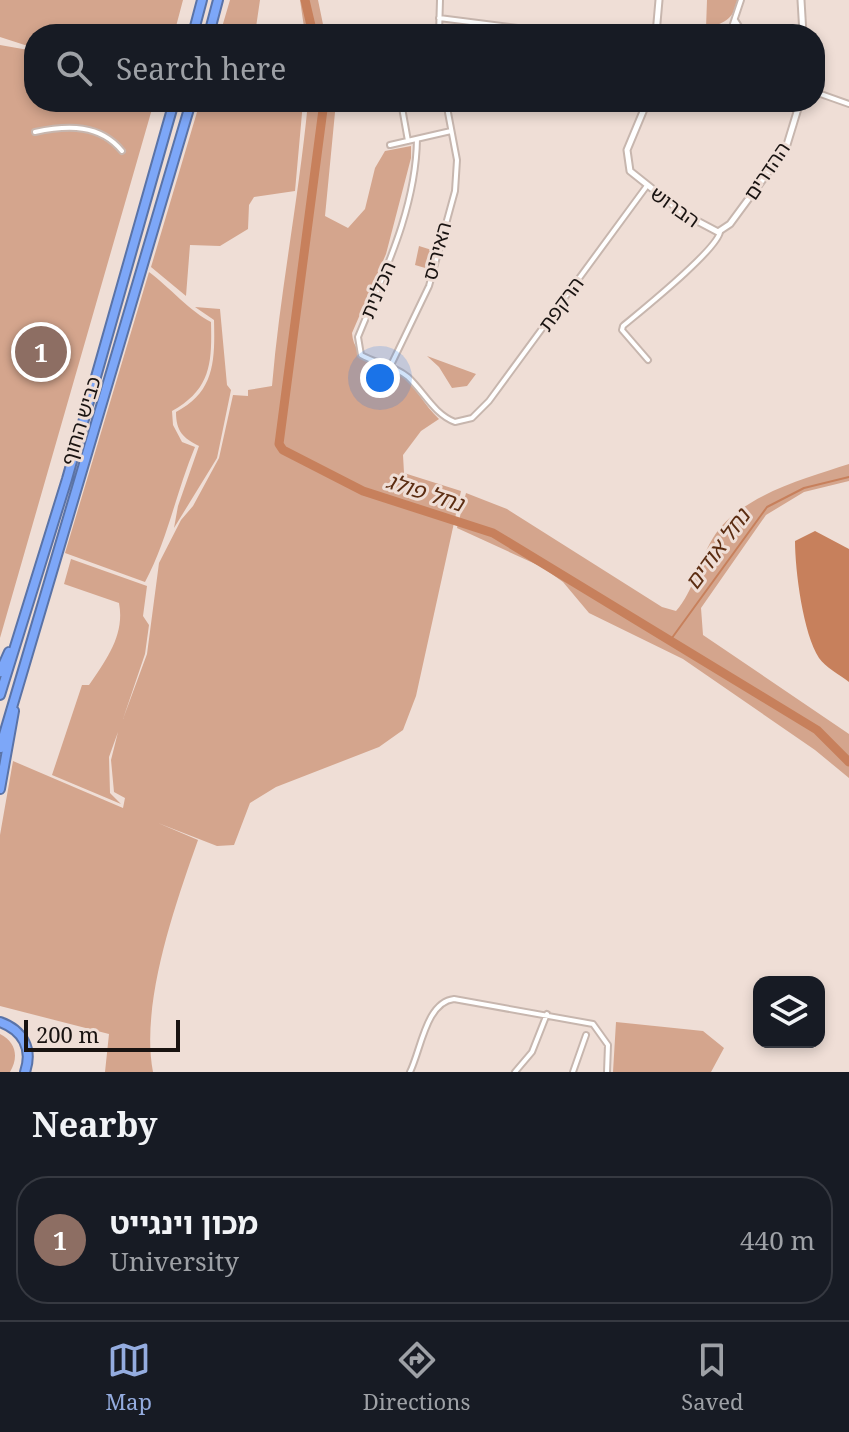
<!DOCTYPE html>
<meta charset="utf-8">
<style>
body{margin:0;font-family:"Noto Serif","Noto Sans Hebrew",serif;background:#242831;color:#f1f3f6}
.controls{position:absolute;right:24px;bottom:24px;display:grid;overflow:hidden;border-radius:16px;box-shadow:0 4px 12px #0003}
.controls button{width:72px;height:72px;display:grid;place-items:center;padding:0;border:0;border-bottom:2px solid #363941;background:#171b24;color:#f1f3f6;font:40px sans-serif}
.scale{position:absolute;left:24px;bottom:20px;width:156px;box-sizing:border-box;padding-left:8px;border:4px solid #191311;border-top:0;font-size:22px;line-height:28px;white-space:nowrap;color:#191311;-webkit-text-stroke:6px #efded6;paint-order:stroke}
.you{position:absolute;left:380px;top:378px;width:28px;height:28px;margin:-20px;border:6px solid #fff;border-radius:50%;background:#1a73e8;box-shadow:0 0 0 12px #1a73e833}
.badge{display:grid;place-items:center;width:52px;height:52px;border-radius:50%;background:#94acdf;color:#fff;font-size:26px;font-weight:700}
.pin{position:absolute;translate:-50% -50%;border:4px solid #fff;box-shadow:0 2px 8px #0006}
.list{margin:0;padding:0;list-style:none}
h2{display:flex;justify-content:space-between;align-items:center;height:104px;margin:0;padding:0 32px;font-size:34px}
h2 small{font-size:26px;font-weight:400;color:#9ea1a6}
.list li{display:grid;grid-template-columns:52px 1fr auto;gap:24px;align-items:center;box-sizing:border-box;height:128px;margin:0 16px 16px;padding:0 16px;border:2px solid #363941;border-radius:32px}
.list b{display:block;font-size:30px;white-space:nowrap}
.list p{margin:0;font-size:26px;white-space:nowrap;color:#9ea1a6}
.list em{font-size:26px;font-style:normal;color:#9ea1a6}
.icon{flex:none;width:44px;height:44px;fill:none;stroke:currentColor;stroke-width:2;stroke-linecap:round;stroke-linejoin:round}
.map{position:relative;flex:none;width:849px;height:1072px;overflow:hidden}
.search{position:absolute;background:#171b24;box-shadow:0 4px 12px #0003;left:24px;right:24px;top:24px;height:88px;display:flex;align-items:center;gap:20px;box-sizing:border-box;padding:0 28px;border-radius:32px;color:#9ea1a6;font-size:30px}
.sheet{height:248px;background:#171b24}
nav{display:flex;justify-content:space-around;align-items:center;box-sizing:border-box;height:112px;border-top:2px solid #363941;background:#171b24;font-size:22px;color:#9ea1a6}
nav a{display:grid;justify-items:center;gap:4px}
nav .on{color:#94acdf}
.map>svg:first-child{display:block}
.green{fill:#d4a58d}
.water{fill:#c7805c}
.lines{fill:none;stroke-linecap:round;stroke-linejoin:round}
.stream{stroke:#c7805c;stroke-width:2}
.river{stroke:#c7805c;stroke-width:9}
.minor-casing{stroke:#c7b6ae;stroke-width:8}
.tertiary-casing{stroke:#c7b6ae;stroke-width:9}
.motorway-casing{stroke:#5a73a7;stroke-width:12}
.minor{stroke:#fff;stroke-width:4}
.tertiary{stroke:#fff;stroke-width:5}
.motorway{stroke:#7da7f8;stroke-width:8}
.labels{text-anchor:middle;stroke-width:6;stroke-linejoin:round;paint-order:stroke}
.street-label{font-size:20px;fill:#191311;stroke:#efded6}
.water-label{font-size:22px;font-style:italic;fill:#5c2d12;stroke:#efded6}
</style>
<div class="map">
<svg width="849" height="1072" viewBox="0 0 849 1072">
<rect width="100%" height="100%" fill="#efded6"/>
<path class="green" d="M0,0h183l-9,34h-140v14l-34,-11z
M230,0h30l-5,34h-35z
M300,0h18l7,34h-20z
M707,0h31c-3,18 -16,25 -32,28z
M0,45l34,6v51h120l-154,536z
M200,102h103l-8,89 -41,6 -5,8 -1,24 -28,17 -30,-1 -4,51 -35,-29z
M308,102h28l-11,114 23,12 17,-19 10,-41 10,-17 26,-5v12l-25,96 -34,79c2,29 30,26 49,42 15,12 23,30 38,44l-18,12 -18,24 1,18 57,18 -45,205 -13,34 -24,17 -103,40 -26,16 -16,42 -17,1 -59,-23 40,17c-23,65 -58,164 -45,232h-48l4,-38 -109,-28v-171l13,-74 110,47 2,-10 -11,-6 -3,-32 7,-28 -9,25 1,36 11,11 -69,-29 30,-90h7c18,-26 36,-51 30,-82l-55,-19 7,-25 76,27 -4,30 6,9 -4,29 -22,65 24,-65 12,-91 22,-43 12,-14 26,-48 14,-63 15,1v-6l24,-4c8,-95 27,-188 36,-284z
M419,246l16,5 -3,19 -17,-5z
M149,272c19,14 43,41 62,50 1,41 0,67 -39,89l1,14 9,17 13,5c-19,45 -27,92 -50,135l-80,-29z
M195,307l25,2 7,76 4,5 -14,68 -43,70 4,-22 21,-60c-16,-8 -23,-15 -23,-34 39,-20 39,-52 38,-92z
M427,356l49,18 -9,12 -15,2 -13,-21z
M849,464v17l-45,11 -38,23 -65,93 2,27 146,99v44l-34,-28 -132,-91 -94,-46 -26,-31 -21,-15 -85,-39 9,-35 41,16 155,98 14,4c18,-20 23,-51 37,-73 25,-42 93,-60 136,-74z
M616,1022l87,9 21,17 -13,24h-98z
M0,1034c16,8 19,23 10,38h-10z"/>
<path class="water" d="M815,531l34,18v133c-9,-7 -24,-15 -30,-24 -16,-24 -24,-88 -24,-117z"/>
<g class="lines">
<path class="stream" d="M669,642l98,-135 37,-19 45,-11"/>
<path class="river" d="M305,0l8,34
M324,102l-45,342 4,6 80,41 130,42 324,197 32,32"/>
<g class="minor-casing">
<path id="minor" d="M439,18l127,16
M735,20l9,14
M439,34l1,-34
M719,34l13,-7 9,-27
M815,92l34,12
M401,102l7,39
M699,107l1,-5
M35,132c33,-7 65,-8 87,19
M417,139c-1,70 -33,134 -59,198l3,18c16,9 33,10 47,22 16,15 26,37 47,45l17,-4 17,-17 157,-214
M390,145l61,-14
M648,360l-26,-30 1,-4c19,-16 93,-75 97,-94
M391,365l38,-79 26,-95 2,-31 -11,-58
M410,1072c11,-22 16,-70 44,-73l139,25 15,21 -1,27
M515,1072l17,-20 15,-38
M573,1072l13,-37"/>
</g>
<g class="tertiary-casing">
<path id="tertiary" d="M801,0l2,34
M656,34l3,-34
M647,102l-20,48 3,21 54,43 34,18 12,-8 56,-76 14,-46"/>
</g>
<g class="motorway-casing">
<path id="motorway" d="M193,34l9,-34
M209,34l9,-34
M0,672l9,-20
M0,695l67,-216 107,-377
M0,748l191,-646
M0,789l14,-78
M0,1022c23,8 33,27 25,50"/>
</g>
<use href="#minor" class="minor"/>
<use href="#tertiary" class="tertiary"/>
<use href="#motorway" class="motorway"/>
</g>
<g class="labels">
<g class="street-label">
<text transform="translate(767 171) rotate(-56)" y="7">ההדרים</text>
<text transform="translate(675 207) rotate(35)" y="7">הברוש</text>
<text transform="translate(437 251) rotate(-75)" y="7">האיריס</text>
<text transform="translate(378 290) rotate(-67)" y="7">הכלנית</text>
<text transform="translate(561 304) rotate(-54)" y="7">הרקפת</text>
<text transform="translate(81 421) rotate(-73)" y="7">כביש החוף</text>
</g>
<g class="water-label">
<text transform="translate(425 492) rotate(18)" y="8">נחל פולג</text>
<text transform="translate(717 549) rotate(-54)" y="8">נחל אודים</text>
</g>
</g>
</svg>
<div class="controls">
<button><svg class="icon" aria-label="layers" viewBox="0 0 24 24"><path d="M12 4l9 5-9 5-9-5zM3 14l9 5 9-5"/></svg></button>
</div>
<div class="scale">200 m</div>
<div class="you"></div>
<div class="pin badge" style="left:41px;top:352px;background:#8d6e63">1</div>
<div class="search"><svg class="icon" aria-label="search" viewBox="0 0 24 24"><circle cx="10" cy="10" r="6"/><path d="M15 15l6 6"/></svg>Search here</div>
</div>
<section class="sheet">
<h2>Nearby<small></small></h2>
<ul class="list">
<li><span class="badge" style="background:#8d6e63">1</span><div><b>מכון וינגייט</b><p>University</p></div><em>440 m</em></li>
</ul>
</section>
<nav>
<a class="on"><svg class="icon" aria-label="map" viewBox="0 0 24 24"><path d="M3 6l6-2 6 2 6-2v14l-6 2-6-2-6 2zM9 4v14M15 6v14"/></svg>Map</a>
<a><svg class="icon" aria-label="directions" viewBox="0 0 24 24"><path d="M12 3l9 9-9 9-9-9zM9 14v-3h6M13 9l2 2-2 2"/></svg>Directions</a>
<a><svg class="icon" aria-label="saved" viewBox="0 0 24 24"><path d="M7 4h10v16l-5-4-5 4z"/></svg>Saved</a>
</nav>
